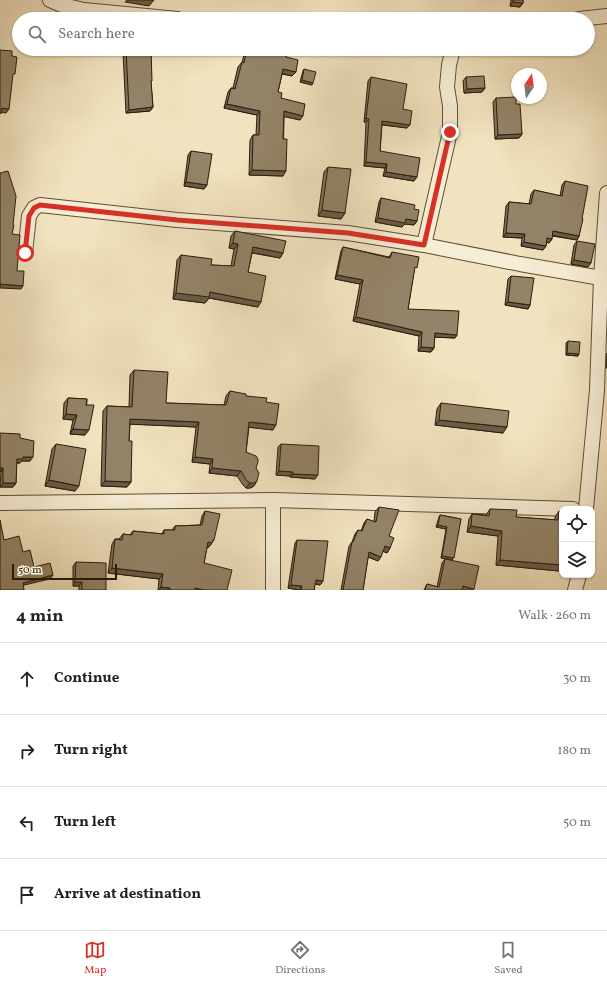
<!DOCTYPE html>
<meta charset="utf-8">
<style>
body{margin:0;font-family:Vollkorn,serif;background:#f2f2f2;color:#222}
.controls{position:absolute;right:12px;bottom:12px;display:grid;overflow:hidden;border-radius:8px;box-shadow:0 1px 3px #0004}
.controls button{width:36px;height:36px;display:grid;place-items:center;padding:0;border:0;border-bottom:1px solid #e0e0e0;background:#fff;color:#222;font:20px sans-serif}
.compass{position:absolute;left:511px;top:68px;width:36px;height:36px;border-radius:50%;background:#fff;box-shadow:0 1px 3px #0004;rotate:13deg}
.scale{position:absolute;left:12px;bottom:10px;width:105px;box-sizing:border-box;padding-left:4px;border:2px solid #2d1c0a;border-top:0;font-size:11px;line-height:14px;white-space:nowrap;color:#2d1c0a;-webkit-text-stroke:3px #f6edd5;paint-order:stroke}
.stop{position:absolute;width:12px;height:12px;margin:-9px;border:3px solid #d93025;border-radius:50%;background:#fff}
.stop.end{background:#d93025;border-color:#fff;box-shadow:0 1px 4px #0008}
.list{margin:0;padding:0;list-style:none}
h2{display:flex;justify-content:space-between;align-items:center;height:52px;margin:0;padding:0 16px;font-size:17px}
h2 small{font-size:13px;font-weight:400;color:#767676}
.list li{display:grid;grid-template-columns:26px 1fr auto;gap:12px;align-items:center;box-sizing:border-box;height:72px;padding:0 16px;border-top:1px solid #e0e0e0}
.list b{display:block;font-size:15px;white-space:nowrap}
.list em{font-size:13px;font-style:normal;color:#767676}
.icon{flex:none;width:22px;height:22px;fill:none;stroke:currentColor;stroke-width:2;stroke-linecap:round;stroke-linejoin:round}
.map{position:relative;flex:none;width:607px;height:590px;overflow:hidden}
.search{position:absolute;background:#fff;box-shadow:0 1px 3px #0004;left:12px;right:12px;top:12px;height:44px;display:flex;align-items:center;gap:10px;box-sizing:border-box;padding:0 14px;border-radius:22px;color:#767676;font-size:15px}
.sheet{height:340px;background:#fff}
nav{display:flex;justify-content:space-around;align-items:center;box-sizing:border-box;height:56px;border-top:1px solid #e0e0e0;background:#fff;font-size:11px;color:#767676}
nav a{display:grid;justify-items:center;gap:2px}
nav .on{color:#d93025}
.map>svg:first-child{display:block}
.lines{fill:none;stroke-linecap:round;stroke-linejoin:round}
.street-casing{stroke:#5e4e37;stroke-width:16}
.street{stroke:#f6edd5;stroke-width:14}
.wall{fill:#7e7159;stroke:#2d1c0a}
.shaded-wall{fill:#675c49;stroke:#2d1c0a}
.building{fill:#938368;stroke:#2d1c0a}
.route{stroke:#d93025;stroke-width:5}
</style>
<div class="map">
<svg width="607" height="590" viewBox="0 0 607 590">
<rect width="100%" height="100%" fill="#f1e3bf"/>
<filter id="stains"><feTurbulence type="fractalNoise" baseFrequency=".005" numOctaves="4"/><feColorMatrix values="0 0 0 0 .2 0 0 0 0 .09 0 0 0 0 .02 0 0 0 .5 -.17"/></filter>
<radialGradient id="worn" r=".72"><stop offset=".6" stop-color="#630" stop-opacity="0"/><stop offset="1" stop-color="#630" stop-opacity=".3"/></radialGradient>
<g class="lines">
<g class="street-casing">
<path id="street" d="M50,0l12,5 22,5 94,9
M579,19l28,-3
M424,245l26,-113v-26l-3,-19 2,-22 4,-16
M25,253l4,-37 5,-8 6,-3 137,15 171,13 76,12 96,19 81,14
M0,503l273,-3 300,9
M586,509l11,-119 4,-112 6,-85
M273,590v-90
M575,590l4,-15"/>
</g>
<use href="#street" class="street"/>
</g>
<path class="wall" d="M511,0h12v3l-3,4 -10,-1z
M125,49h26v34l2,24 -3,4 -24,2 -3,-61z
M246,49h16l10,2v-2h15l-1,8 10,15 -4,4 -10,-2 -4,18 3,6 19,22 -16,-4 -1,60 -34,-1 1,-35 3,-5h3l1,-20 -33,-7 4,-16 3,-4h2l5,-21 4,-5z
M525,49h38l-3,4h-35z
M304,69l8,16 -12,-3 3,-11z
M371,77l32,32 7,16 -3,3 -25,-3 -2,26 34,30 -31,-5 2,-8 -21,-2 2,-44h-2l4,-41z
M466,77l19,11 -3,4 -18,1 -1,-12z
M496,98l20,6 6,30 -3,4 -24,1 -2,-37z
M191,151l16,34 -3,4 -20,-3 4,-31z
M328,167l17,46 -4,6 -23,-3 6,-44z
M565,181l17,38 -3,17 -2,4 -25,-4v3l-3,4 -3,-1v4l-3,4 -22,-4 1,-8 -19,-1 3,-31 3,-4 20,2 2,-10 3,-4 26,6 2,-11z
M381,198l33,11 3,12 -3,4 -9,-1 -3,3 -27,-5 4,-20z
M235,231l48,22 -3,5 -28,-5 -4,19 10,35 -49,-9 -4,5 -32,-4 4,-39 4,-5 30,10 20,1 3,-17 -5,-1 2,-12z
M577,241l11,26 -17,-3 3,-19z
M343,247l46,10 3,-5 23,19h-1l-6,38 49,26 -2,3 -21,-1v11l-3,4 -13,-1 1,-15 -66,-15 7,-37 -25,-5 6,-28z
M511,276l19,29 -2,4 -23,-4 3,-26z
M568,341l10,15 -12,-1v-12z
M607,353v15h-1z
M134,370l32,33 58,2 2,-9 4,-5 36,11 7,28 -24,-3 -3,25 10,16 -2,18 -4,2h-4l-3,-3 -6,-9 -28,-3 1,-9 -18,-2 4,-35 -66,-3 -1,17 2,41 -4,5 -26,-1 2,-75 4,-5 22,1 1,-32z
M68,398l19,1 -2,36 -15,-1 3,-14 -10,-1 1,-16z
M441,403l62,30 -68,-8 2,-16z
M20,438l10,23h-8l-2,2h-4v20l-3,4h-13l1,-15z
M56,444l19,47 -30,-5 7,-37z
M281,444l34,35 -25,-2v-1l-14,-1 2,-28z
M379,507l10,29 1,12 -3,5 -4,-2 -5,10 -10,-4 -5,33h-22l8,-44 3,-4 3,-8 3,-4 3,1 3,-8 3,-4 7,3 1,-10z
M490,509l26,8 39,3v-3l4,-6v60l-63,-6 2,-29 -31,-4 2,-13 3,-5 14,1z
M205,511l6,34h-1l-2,3 -1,-1 -3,16 23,27h-69l1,-11 -51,-6 4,-29 3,-5h4l4,-5 7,1 3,-4 29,3 2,-4h8l3,-4 25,-1 2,-9z
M440,515l21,4 -9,41 -11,-2 5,-29 -10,-2 3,-10z
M297,540l26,41 -3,4 -5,-1 -1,6h-15l-11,-2 7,-45z
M445,559l29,30 -1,1h-49l3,-6 10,3 5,-24z
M76,562l30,28h-27v-4h-6v-20z"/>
<path class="shaded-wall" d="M127,0h27l-5,6 -24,-4z
M513,2l10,1 -3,4 -10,-1z
M528,49h35l-3,4h-35z
M283,69l13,3 -4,4 -12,-3z
M302,80l11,3 -1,2 -12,-3z
M485,88l-3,4 -18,1 3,-4z
M227,104l33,7 -3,4 -33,-7z
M153,107l-3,4 -24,2 3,-3z
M2,108l7,1 -3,4 -6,-1z
M284,111l19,5 -3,4 -19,-4z
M366,118l3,1 -3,3h-2z
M382,121l28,4 -3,3 -28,-4z
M522,134l-3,4 -24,1 3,-4z
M366,162l21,2 -2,4 -21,-2z
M252,170l34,1 -3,5 -34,-1z
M386,172l31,5 -3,4 -31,-5z
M186,182l21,3 -3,4 -20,-3z
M322,210l23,3 -4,6 -23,-3z
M378,218l28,1 11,2 -3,4 -9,-1 -3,3 -27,-5z
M553,231l26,5 -2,4 -27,-5z
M506,233l19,1 -3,4 -19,-1z
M547,238l5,1 -3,4 -4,-1z
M524,242l22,4 -3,4 -22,-4z
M233,243l5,1 -4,5 -5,-1z
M253,247l30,6 -3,5 -31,-6z
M574,260l17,3 -3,4 -17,-3z
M337,275l26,5 -3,4 -25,-5z
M0,284l23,2 -2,3 -21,-1z
M210,292l51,10 -3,5 -49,-9 -4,5 -32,-4 3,-6z
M508,302l22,3 -2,4 -23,-4z
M356,317l66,15 -3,4 -66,-15z
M435,333l22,2 -2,3 -23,-1z
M421,347l13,1 -3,4 -13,-1z
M567,353l12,1 -1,2 -12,-1z
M66,414l11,1 -4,5 -10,-1z
M130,419l69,3 -3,5 -70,-3z
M439,420l68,7 -4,6 -68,-8z
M249,422l27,3 -3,5 -27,-3z
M73,429l16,1 -4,5 -15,-1z
M23,457h10l-3,4h-8l-2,2h-6l3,-4z
M195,457l18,2 -3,5 -18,-2z
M0,468h3l-2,4h-1z
M212,468l29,3 -4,5 -28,-3z
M279,471l14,1 -3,4 -14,-1z
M293,474l25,1 -3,4 -25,-2z
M49,480l30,6 -4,5 -30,-5z
M105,481l26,1 -4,5 -26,-1z
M257,481l-3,5 -4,2h-4l4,-5z
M3,483h13l-3,4h-13z
M438,525l9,2 -1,2 -10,-2z
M471,526l31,5 -4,5 -31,-4z
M213,540h1l-6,8 -3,-1 3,-5z
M385,546l5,2 -3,5 -5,-2z
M369,552l12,5 -3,4 -12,-5z
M442,556l12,2 -2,2 -11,-2z
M500,560l62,5v2l-3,4 -63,-6z
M112,568l51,6 -4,5 -51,-6z
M53,575l-3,4 -30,7 3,-3z
M316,580l7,1 -3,4 -7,-2z
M75,582h7l-3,4h-6z
M291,585l11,1 -3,4 -11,-2z
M463,586l11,3 -1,1h-12z
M161,587l9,1 -1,2h-10z
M195,588l9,2h-11z"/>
<path class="building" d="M513,0h10v3l-10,-1z
M126,49h25l1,32h-1l2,26 -24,3z
M247,49h15l12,3v-3h13l-1,8 12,3 -2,12 -13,-3 -5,23 4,1 -1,5 24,6 -2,12 -19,-5 -1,28h4l-1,32 -34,-1 1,-35h6l1,-24 -33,-7 4,-16 4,1 7,-27 2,1z
M0,50l12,1v5l5,1 -2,17h-2l-4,35 -7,-1 -1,6 -1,-1z
M304,69l12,3 -3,11 -11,-3z
M484,76l1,12 -18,1 -1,-12z
M371,77l36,7 -4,25 9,2 -2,14 -28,-4 -2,30 40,7 -3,19 -31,-5 1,-8 -21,-2 3,-43 -3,-1z
M516,97v7h4l2,30 -24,1 -2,-37z
M191,151l21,3 -5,31 -21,-3z
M328,167l23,2 -6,44 -23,-3z
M8,171l8,25 -3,29h1l-2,9 8,1 -3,36h7l-1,15 -23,-2v-111z
M565,181l23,5 -6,33h1l-4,17 -26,-5 -1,8 -5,-1 -1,8 -22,-4 1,-8 -19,-1 3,-31 22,2 3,-14 28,6z
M381,198l34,7 -1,4 5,1 -2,11 -11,-2 -1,4 -27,-5z
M235,231l51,10 -3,12 -30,-6 -5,25 18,4 -5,26 -51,-10 -1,5 -33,-4 5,-38 31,4 -1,6 23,1 4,-22 -5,-1z
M577,241l18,3 -4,19 -17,-3z
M343,247l47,11 2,-6 27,5 -2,11 -2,-1 -7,42 51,2 -2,24 -22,-2 -1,15 -13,-1 1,-15 -66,-15 7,-37 -26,-5z
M511,276l23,2 -4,27 -22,-3z
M568,341l12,1 -1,12 -12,-1z
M134,370l34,2 -2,31 60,2 4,-14 16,3v2l21,2 -1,4 13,2 -3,21 -27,-3 -3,30 10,4 2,3v3l-2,6 3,5 -2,8 -3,2h-4l-4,-3 -5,-9 -29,-3 1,-9 -18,-2 4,-35 -69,-3 -1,22h3l-1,41 -26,-1 2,-75 25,1z
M68,398l19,1 -1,6h8l-5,25 -16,-1 4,-14 -11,-1z
M441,403l68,8 -2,16 -68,-7z
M0,433l20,1v4l14,3 -1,16h-10v2h-6l-1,24h-13v-15h-3z
M56,444l30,5 -7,37 -30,-6z
M281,444l38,2 -1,29 -25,-1v-2l-14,-1z
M379,507l20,3 -10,26 5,2 -4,10 -5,-2 -4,11 -12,-5 -6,38h-20l9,-48h1l5,-12 4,1 5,-12 9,3z
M490,509l27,1 -1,7 42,3 1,-9 3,1v53l-62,-5 2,-29 -31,-5 1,-12 17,2z
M205,511l15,3 -6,26h-1l-1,3 -4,-1 -4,21 28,7 -5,20h-23l-9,-2v2h-25v-2l-9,-1 2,-13 -51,-6 3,-29 7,1 1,-6 9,1 1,-4 31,3v-4h11v-4l27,-1z
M440,515l21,4 -7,39 -12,-2 5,-29 -9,-2z
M0,520l4,20 15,-4 4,16 7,-2 4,17 16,-4 3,12 -30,8 1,7h-24z
M297,540l31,1 -5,40 -7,-1 -2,10h-13l1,-4 -11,-1z
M445,559l34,7 -5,23 -11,-3 -1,4h-37l2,-6 12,3z
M76,562l30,1v27h-24v-8h-7z"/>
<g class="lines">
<path class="route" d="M25,253l4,-37 5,-8 6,-3 137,15 171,13 76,12 26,-113"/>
</g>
<rect width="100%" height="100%" filter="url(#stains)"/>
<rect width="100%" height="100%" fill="url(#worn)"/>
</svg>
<div class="controls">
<button><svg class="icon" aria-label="locate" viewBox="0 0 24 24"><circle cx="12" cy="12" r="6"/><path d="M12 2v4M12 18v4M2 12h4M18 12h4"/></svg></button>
<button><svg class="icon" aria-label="layers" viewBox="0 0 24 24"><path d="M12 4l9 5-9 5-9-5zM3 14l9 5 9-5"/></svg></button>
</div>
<svg class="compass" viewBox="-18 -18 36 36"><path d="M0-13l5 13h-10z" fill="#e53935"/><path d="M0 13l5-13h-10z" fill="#767676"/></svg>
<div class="scale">50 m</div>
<div class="stop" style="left:25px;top:253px"></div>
<div class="stop end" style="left:450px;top:132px"></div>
<div class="search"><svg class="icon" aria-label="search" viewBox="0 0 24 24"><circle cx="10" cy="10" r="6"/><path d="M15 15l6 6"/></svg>Search here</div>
</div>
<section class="sheet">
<h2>4 min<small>Walk · 260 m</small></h2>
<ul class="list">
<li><svg class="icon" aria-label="ahead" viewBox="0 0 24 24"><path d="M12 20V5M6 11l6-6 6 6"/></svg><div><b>Continue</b></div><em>30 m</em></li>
<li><svg class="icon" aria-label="right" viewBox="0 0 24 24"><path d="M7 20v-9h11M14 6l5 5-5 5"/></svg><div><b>Turn right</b></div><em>180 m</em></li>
<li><svg class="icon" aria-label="left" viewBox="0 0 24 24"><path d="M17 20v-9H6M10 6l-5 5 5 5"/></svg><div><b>Turn left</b></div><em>50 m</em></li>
<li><svg class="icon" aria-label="arrive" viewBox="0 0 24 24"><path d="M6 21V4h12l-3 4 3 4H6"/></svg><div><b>Arrive at destination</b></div></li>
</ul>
</section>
<nav>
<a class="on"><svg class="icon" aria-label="map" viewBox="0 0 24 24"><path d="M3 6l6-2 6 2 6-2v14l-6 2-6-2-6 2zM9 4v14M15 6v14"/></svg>Map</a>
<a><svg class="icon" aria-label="directions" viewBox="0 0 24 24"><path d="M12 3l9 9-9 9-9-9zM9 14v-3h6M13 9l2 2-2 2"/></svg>Directions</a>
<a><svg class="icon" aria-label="saved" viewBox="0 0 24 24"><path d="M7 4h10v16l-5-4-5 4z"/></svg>Saved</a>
</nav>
